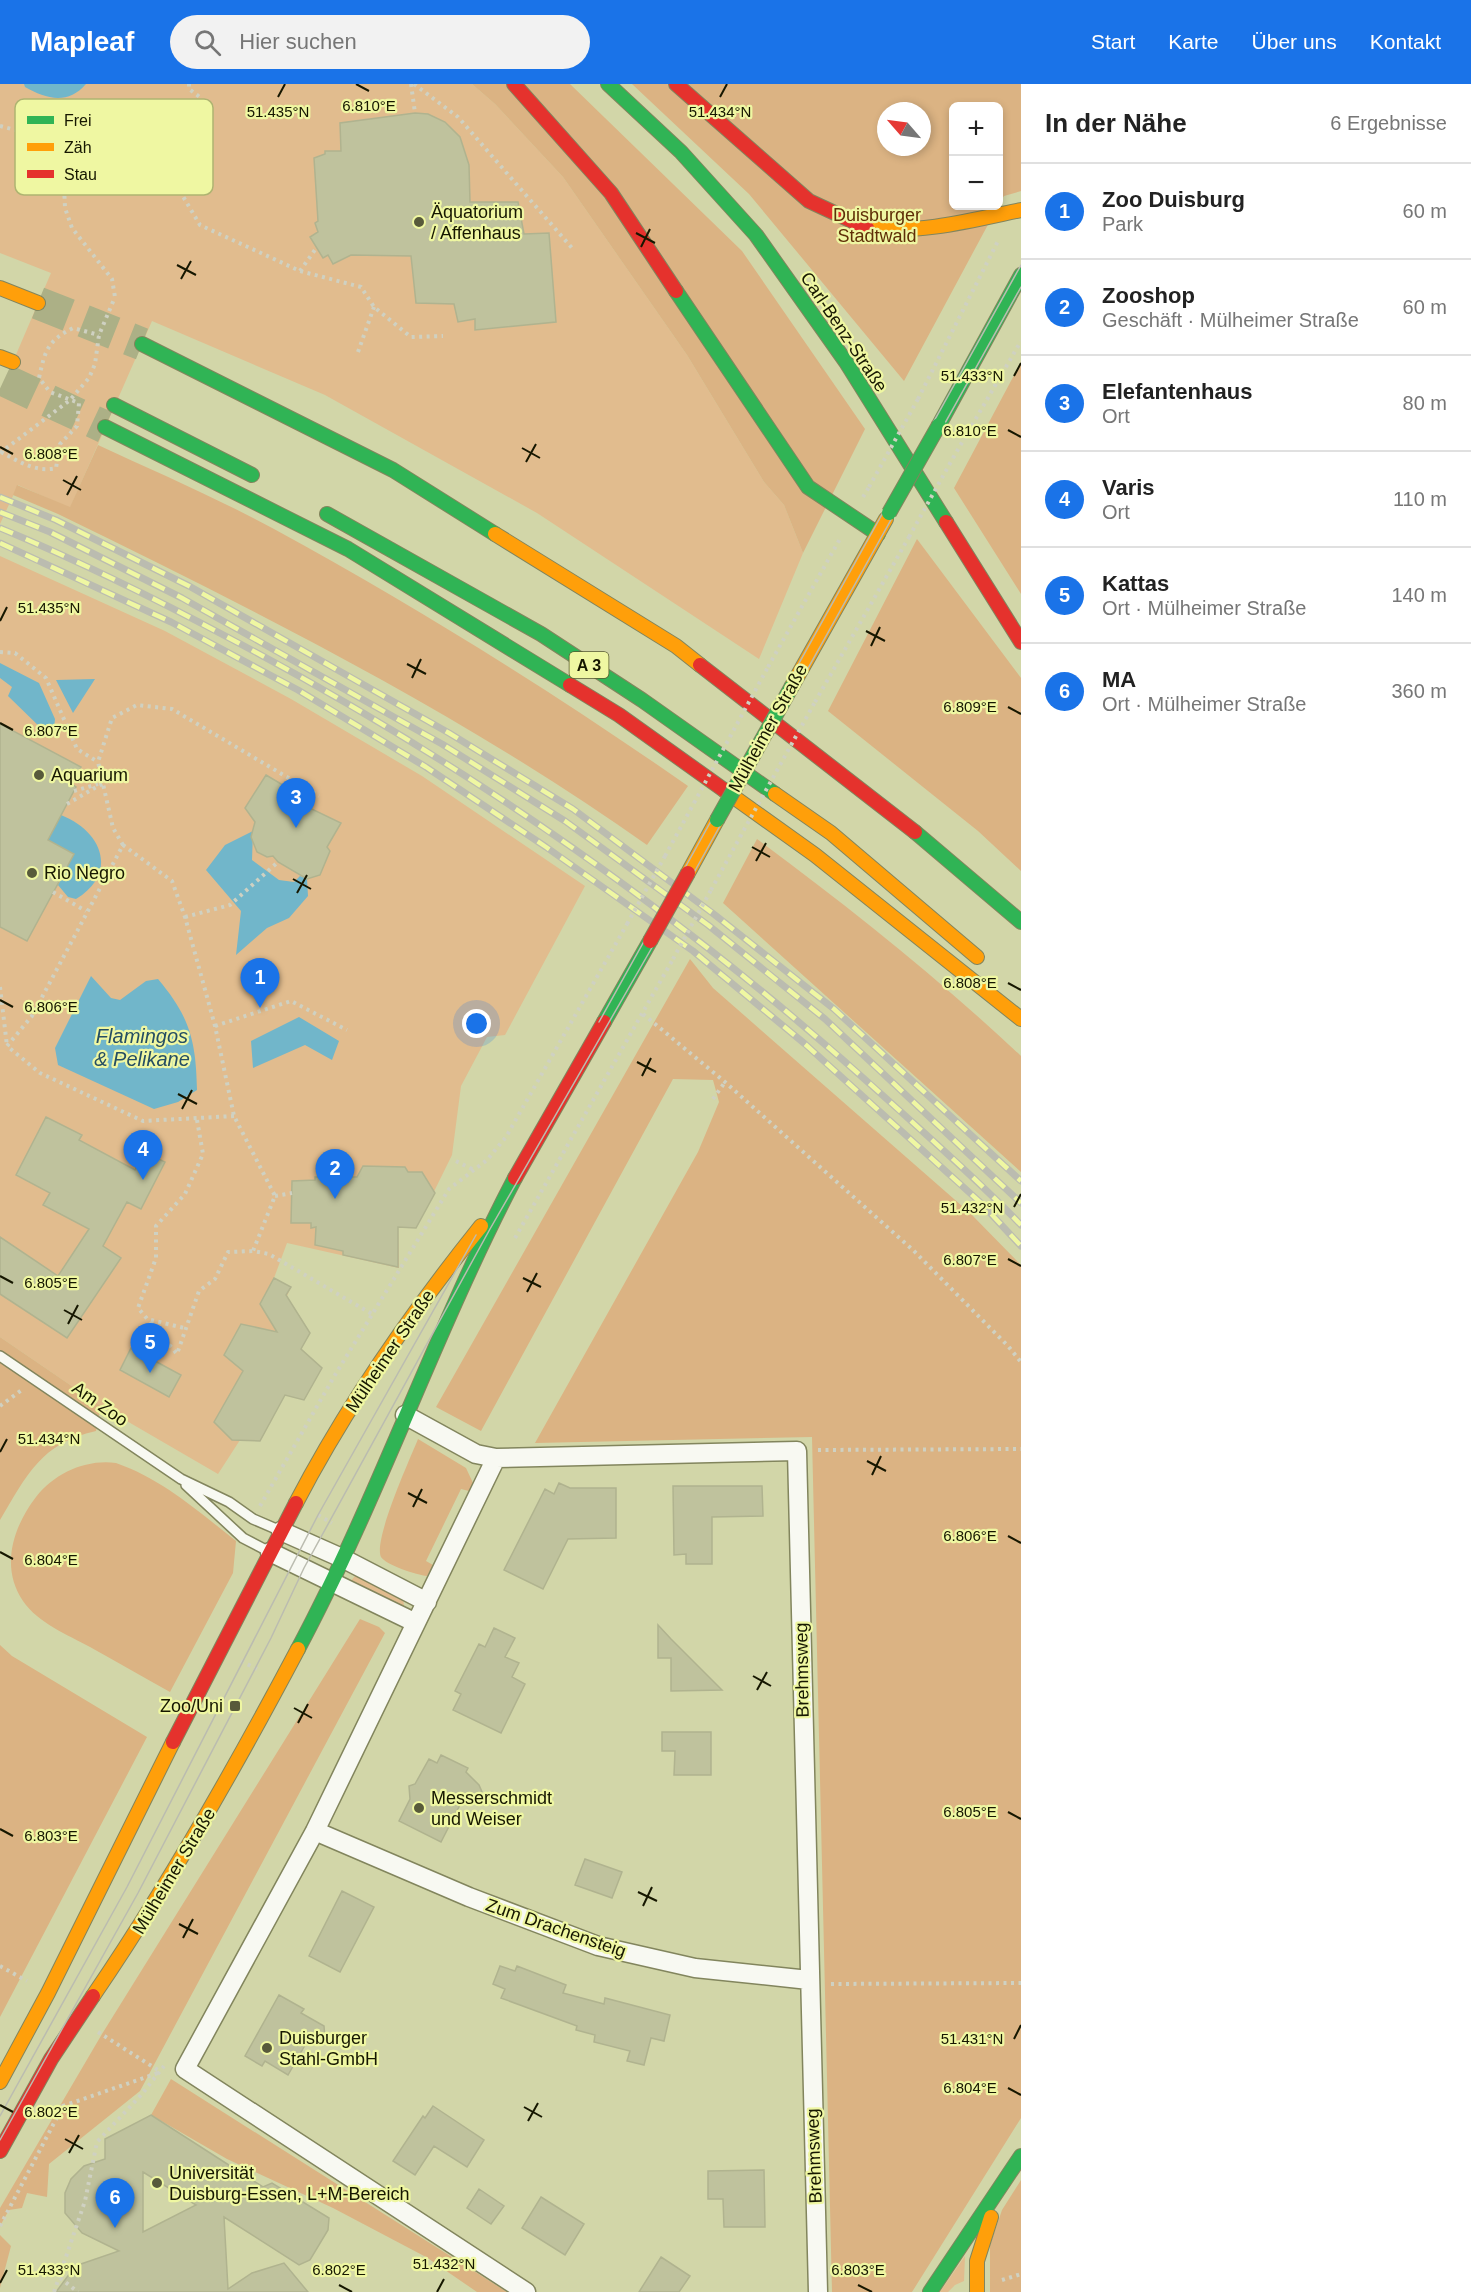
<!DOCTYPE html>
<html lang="de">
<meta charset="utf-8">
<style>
body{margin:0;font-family:Arial,sans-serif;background:#f2f2f2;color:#222}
.controls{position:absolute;right:18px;top:18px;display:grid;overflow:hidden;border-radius:9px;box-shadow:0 3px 9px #0003}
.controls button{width:54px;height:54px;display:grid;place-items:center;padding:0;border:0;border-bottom:2px solid #e0e0e0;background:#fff;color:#222;font:30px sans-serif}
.compass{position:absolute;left:877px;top:18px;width:54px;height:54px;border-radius:50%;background:#fff;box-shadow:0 3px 9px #0003;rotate:298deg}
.you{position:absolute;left:477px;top:940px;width:21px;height:21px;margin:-15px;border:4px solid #fff;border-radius:50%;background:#1a73e8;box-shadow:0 0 0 9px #1a73e833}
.badge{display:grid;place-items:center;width:39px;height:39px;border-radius:50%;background:#1a73e8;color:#fff;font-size:20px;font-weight:700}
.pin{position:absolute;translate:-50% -50px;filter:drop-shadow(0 2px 3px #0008)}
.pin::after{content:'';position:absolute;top:32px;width:21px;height:18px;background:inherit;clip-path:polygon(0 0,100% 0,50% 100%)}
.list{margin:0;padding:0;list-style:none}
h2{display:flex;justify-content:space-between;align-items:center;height:78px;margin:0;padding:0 24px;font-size:26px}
h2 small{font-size:20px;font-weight:400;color:#767676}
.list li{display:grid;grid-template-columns:39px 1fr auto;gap:18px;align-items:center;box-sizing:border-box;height:96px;padding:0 24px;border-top:2px solid #e0e0e0}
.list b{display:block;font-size:22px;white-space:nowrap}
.list p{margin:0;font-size:20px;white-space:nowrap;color:#767676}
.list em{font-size:20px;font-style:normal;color:#767676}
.icon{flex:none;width:33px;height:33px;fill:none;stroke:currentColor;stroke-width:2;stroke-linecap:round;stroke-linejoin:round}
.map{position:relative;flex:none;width:1021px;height:2208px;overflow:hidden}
header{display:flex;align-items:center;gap:36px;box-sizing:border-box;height:84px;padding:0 30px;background:#1a73e8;color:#fff}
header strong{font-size:28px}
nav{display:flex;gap:33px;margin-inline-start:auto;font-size:21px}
.search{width:420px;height:54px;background:#f2f2f2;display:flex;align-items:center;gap:15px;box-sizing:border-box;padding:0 21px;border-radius:33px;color:#767676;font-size:22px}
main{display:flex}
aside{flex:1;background:#fff}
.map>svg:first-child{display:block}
.green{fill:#e1bc8e}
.forest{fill:#dbb383;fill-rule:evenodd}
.water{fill:#71b6ca}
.building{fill:#bfc29d;stroke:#b0b38f;stroke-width:1.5;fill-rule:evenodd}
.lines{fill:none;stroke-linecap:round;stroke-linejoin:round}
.highway-tunnel{stroke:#acb086;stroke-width:33;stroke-dasharray:33 16;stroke-linecap:butt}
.lane-casing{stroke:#82855d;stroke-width:12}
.street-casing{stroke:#82855d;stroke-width:21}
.fast-casing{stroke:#82855d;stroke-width:16}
.slow-casing{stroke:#82855d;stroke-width:16}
.jam-casing{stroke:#82855d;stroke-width:16}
.path{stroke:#cfd1c2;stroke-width:4;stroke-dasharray:3 4.5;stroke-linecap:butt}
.lane{stroke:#f8f9f2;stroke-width:9}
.street{stroke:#f8f9f2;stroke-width:18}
.fast{stroke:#30b455;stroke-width:14}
.slow{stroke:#ff9f0a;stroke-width:14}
.jam{stroke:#e5322d;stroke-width:14}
.tram{stroke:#bbbcb0;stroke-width:1.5}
.rail-casing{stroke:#bbbcb0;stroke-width:7}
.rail{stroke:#eff7a2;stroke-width:4.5;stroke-dasharray:14;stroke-linecap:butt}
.fast-bridge-casing{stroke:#82855d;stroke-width:16;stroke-linecap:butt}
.jam-bridge-casing{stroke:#82855d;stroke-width:16;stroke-linecap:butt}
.path-bridge{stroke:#cfd1c2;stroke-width:4;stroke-dasharray:3 4.5;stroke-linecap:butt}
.fast-bridge{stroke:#30b455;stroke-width:14}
.jam-bridge{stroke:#e5322d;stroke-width:14}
.ticks{fill:none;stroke:#161700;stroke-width:2}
.poi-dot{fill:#585a3b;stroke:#eff7a2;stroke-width:2}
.labels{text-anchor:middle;stroke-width:4.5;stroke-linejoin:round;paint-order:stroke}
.shield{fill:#eff7a2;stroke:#575a31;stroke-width:1.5}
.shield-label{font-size:16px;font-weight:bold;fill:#161700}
.poi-label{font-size:18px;fill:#161700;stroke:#eff7a2;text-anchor:start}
.park-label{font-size:18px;fill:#5f2e07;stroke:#eff7a2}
.street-label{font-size:18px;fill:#161700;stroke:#eff7a2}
.water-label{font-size:20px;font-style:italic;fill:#254e63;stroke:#eff7a2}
.key{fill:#eff7a2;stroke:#aeb471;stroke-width:1.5}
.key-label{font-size:16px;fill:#161700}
.ticks-label{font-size:15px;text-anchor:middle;fill:#161700;stroke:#eff7a2;stroke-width:4.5;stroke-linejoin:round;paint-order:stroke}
</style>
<header>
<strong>Mapleaf</strong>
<div class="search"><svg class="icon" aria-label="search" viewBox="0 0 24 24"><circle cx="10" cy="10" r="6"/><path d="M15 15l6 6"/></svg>Hier suchen</div>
<nav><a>Start</a><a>Karte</a><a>Über uns</a><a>Kontakt</a></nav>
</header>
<main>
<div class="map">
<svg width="1021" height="2208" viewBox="0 0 1021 2208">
<rect width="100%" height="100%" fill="#d2d6a8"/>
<path class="green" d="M0,0h472l23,20 68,73 124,178 77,127 20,23 19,48 -44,106 -222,-146 -212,-118 -173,-74 -82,187 -52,-23 -18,39v-132l51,-119 -51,-20z
M0,472l165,75 126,68 131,77 163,110 -80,149 -18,2 -26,49 -9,69 -36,73h-18l1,40 -112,-25 -13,35 17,9 -4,9 23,37 -9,16 21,19 -18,32 -33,-9 -8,13 11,12 -14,25 -20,-1 -22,34 -117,-68 -101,-69z
M355,1492l48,22 1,8 -3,1 -51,-25z
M965,2172l-1,25 -9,4 -7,7h-8z"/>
<path class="forest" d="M472,0h98l172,167 123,178 -62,124 -19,-48 -20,-23 -77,-127 -124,-178 -68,-73z
M632,0h389v107l-17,5 -6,9v-99h-44v100h44l-94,175 -155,-187zM886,27h36v36h-36z
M1021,278v232l-67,-106z
M98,361c58,27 119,53 176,84 143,78 281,164 414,257l-41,59c-185,-131 -386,-232 -589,-331l-45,-19 4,-10 53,22z
M917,455l104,139v193l-43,-40 -150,-120z
M757,755c92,68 181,139 264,217v116l-298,-269z
M690,875l23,29 257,225 51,52v853l-109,174h-80l-20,-855 -277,6 163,-291 21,-50 -6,-22 -40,-1 -192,352 -45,-24z
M0,1253l101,69 -5,25c-55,12 -69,44 -96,89z
M418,1355l48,29 7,15 -4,8 -8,-2 -35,72 7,4 -6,11c-10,-1 -41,-11 -46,-19 -8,-17 29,-98 37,-118z
M116,1379c46,16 82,48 120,78l-3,32 -63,119c-27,-15 -53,-30 -80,-45 -22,-12 -52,-24 -67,-46 -23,-34 -10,-74 13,-104 19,-24 50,-38 80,-34z
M360,1535l19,8 6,6 -245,458 -91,73 -2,33 -20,-4 -5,15 -13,2 -9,16v-18l102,-174z
M0,1561l12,11 135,81 -147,280z
M171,1995l336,213h-30l-51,-35 -93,-49 -106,-49 -76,-44z
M1021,2096v112h-31v-47l12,-35z
M0,2151l11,11 -11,42z"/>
<path class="water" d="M24,0h62c-18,21 -40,15 -61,3z
M0,579l39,20 16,36 -1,10 -9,3 -37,-36 4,-9 -12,-9z
M95,595l-22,34 -17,-33z
M61,731c41,16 58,58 15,84l-8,-2 -10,-12 16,-31 -26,-14z
M253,747l-1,29 27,20 15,2 6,-6 7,3 1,17 -19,22 -22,10 -31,27 5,-44 -35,-41 19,-25z
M91,892l20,22 9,2 26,-19 12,-2c32,38 38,62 39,111l-19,12 -24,7 -96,-44 -3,-17z
M299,933l40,24 -7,19 -27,-15 -52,23 -2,-27z"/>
<path class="building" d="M415,29l13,1 17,8 15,15 9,28 1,37h48l6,32 25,-1 7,89 -81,8v-11l-17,3 -4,-18 -38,-1 -5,-47 -60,-1 -18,9 -5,-9 -5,3 -13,-21 8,-5 -3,-9 3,-2 -4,-63 11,-4v-3h16l-1,-28z
M0,640l81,43 -9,17 4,3 -28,53 26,14 -47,87 -27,-14z
M266,691l27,16 2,10 46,22 -14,24 3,4 -10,24 -13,4 -29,-17 -5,-6 -6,1 -10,-5 -6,-15 4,-15 -10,-14z
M46,1033l36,18 -3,5 56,30 9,-18 21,10 -24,47 -14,-7 -24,44 18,12 -54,80 -67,-44v-57l58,39 31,-47 -46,-24 7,-12 -34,-18z
M363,1082l42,1 3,5h14l13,21 -19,35 -18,-1v40l-55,-12v-4l-28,-6 1,-18 -5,1v-5h-20l1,-42 23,-1v-3h42z
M274,1194l17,9 -5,8 24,38 -9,16 21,19 -18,32 -19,-5 -25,46 -28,-1 -18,-18 29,-51 -19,-16 17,-31 36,8 -17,-28z
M131,1264l50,27 -12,22 -49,-27z
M559,1399l11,5h46v50l-48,1 -25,50 -39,-19 41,-81 9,5z
M673,1402h89l1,30 -51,1v47h-26v-10l-12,1z
M658,1541l13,14 51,51 -51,1v-33h-13z
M494,1544l21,10 -10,19 14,6 -7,14 13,7 -24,49 -48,-23 8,-16 -6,-3 24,-47 6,3z
M662,1648h49v43h-37l1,-24h-13z
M441,1671l27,13 -2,4 13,13 3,7 -8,10 -13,1 -20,39 -42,-21 11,-22 -1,-13 6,-2 14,-25 8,4z
M585,1775l37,13 -10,26 -37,-13z
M342,1807l32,16 -34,65 -31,-16z
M500,1882l15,5 2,-5 49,19 -3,8 41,11 1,-6 65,17 -6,26 -13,-3 -7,27 -17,-4 3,-10 -36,-9 1,-7 -19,-5 1,-4 -76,-28 4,-9 -12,-5z
M279,1911l25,14 -3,4 23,13 1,13 -9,6 -8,-5 -20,35 -23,-14 -3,5 -17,-10z
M433,2022l51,34 -17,27 -33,-21 -19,29 -22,-14 30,-45 2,2z
M151,2031l112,72 9,-4 57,35 -1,12 -18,30 -11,5 -75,-48 4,72 24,-16 32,-10 24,29h-252l17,-23 8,-5 38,-13 -37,-18 -17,-20v-20l6,-14 13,-13 21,-7v-20zM143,2088l53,33 -53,27z
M764,2086l1,57h-41l-1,-28h-15v-28z
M479,2105l25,17 -13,18 -24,-16z
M541,2113l43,27 -19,31 -43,-27z
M661,2173l29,19 -11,16h-40z"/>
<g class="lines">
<path class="highway-tunnel" d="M38,219l104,41
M4,296l101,47"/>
<g class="lane-casing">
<path id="lane" d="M0,1272l181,123 48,23 24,17 28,12
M186,1401l57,53 25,13"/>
</g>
<g class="street-casing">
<path id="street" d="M405,1331l71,39 20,4 301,-7 21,841
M496,1374l-181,373 -130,238 341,223
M281,1447l63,28 83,43
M270,1468l146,71
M315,1747l154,66 129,49 97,22 114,12"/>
</g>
<g class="fast-casing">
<path id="fast" d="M608,0l73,68 75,83 90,127 100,160
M676,207l132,196 70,47
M142,260l251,126 102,64
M114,321l138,70
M939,341l82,-150
M105,343l243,122 222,136
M327,430l214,120 101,66 133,94
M915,748l106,90
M604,938l46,-81
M298,1565c81,-152 137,-318 217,-471
M930,2208l91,-136"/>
</g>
<g class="slow-casing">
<path id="slow" d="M867,144c53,6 102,-7 154,-18
M0,204l38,15
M0,273l13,5
M495,450l181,112 24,19
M792,602l94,-167
M724,706l91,65 206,164
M775,710l56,39 146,124
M688,789l29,-53
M296,1419c51,-98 116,-191 185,-277
M93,1912c76,-111 142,-228 205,-347
M0,1998l48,-89 125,-251
M977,2208v-31l14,-44"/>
</g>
<g class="jam-casing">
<path id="jam" d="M514,0l97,109 65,98
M676,0l133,117 58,27
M946,438l75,120
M700,581l215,167
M570,601l49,30 105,75
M515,1094l89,-156
M173,1658l123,-239
M0,2067l51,-92 42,-63"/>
</g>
<path class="path" d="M411,0l4,29
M414,0l44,33 114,131
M0,42l34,9 13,13 17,37 1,23 7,20 40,51 3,18
M64,101l38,-10 43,4 33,9 22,37 100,46 61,16 13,20 37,30 32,-1
M178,104l21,-42 2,-48 -12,-9v-5
M300,187l17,-24
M358,268l16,-45
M918,315l81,-160
M953,374l68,-117
M863,413l6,-10
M0,568l15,1 31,25 31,71 21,13
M768,583l73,-130
M815,618l94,-165
M74,707l24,-7
M67,720l38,-22
M123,761l-10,-17 -15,-66 14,-44 25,-13 35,4 147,87
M665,772l29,-53
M711,806l29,-53
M53,808l33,19
M185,833l45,-12 48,-43
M0,903l7,59
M643,930l82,68 188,168 95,96 13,16
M215,942l76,-25 56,29
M713,1015l12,-17
M234,1032l-91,5 -103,-48 -33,-27 25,-30 91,-171 49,36 13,36 30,109 19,90 41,80 -22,55 16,3 103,60
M197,1036l6,34 -18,40 -29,32v32l-18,50 39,46 22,-63 16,-12 13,-27 25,-1
M456,1077l18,9
M275,1112l17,-3
M515,1154l158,-279
M151,1236l33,8
M0,1322l23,-17
M818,1366l203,-1
M260,1422l75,-131 114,-186 38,-29 19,-23 121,-213
M318,1431l14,8
M241,1577l20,10
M0,1882l27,15
M831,1900l190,-1
M98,1948l63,40
M0,2142l63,-120 98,-34
M60,2194l18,14
M1002,2196l19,-6
M54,2208l31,-91 12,-59 45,-48 22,-28"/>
<use href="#lane" class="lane"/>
<use href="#street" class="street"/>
<use href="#fast" class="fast"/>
<use href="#slow" class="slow"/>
<use href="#jam" class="jam"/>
<path class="tram" d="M599,938l422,-757
M0,2032l127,-229 191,-372 158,-280
M0,2056l138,-247 133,-255 33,-70 186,-339 164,-285 367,-657"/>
<g class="rail-casing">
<path id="rail" d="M0,413l56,23 133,66 260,147 124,76 142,106 119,94 187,172
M0,428l50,20 132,66 260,146 123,77 143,104 117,94 196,184
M0,444c79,33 156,71 231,111 238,126 459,281 658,462 45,41 90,80 132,124
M0,459l171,79 127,68 128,77 120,80 147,104 112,93 176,159 40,43"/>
</g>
<use href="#rail" class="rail"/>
<g class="fast-bridge-casing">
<path id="fast-bridge" d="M889,429l50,-88
M717,736l75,-134"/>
</g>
<g class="jam-bridge-casing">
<path id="jam-bridge" d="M650,857l38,-68"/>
</g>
<path class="path-bridge" d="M1,368c17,9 35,21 55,16l4,-24 17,-18 2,-23 -29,-11 -11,-14c6,-27 8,-37 34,-50l26,7
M0,369l70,-53 19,-22 6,-14 4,-29 16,-38
M869,403l49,-88
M909,453l44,-79
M694,719l74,-136
M740,753l75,-135
M627,840l38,-68
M673,875l38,-69"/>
<use href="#fast-bridge" class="fast-bridge"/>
<use href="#jam-bridge" class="jam-bridge"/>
</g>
<path class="ticks" d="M356,0l13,7M278,13l7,-13M720,13l7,-13M636,149l19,10M641,163l9,-18M177,181l19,10M181,195l10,-18M1014,292l7,-13M1008,346l13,7M0,363l13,7M522,364l18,10M526,378l10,-18M63,396l18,10M67,411l10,-19M0,537l7,-14M866,547l19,10M871,562l9,-19M407,580l19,10M412,594l9,-19M1008,623l13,7M0,639l13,7M752,763l18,10M756,777l10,-18M293,795l18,10M297,809l10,-18M1008,899l13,7M0,916l13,7M637,978l19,10M642,992l9,-18M178,1010l19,10M182,1025l10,-19M1014,1123l7,-13M1008,1175l13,7M0,1192l13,7M523,1194l18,9M527,1208l10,-19M64,1226l18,10M68,1240l10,-19M0,1368l7,-13M867,1377l19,10M872,1391l9,-19M408,1409l19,10M413,1423l9,-18M1008,1452l13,7M0,1468l13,7M753,1592l18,10M757,1606l10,-18M294,1624l18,10M298,1639l10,-19M1008,1728l13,7M0,1745l13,7M638,1808l19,9M643,1822l9,-19M179,1840l19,10M183,1854l10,-19M1014,1955l7,-14M1008,2004l13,7M0,2021l13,7M524,2023l18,10M528,2037l10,-18M65,2055l18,10M69,2069l10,-18M0,2199l7,-13M339,2201l13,7M858,2201l14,7M437,2208l7,-13"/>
<g class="poi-dot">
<circle cx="419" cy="138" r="6"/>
<circle cx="39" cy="691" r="6"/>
<circle cx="32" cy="789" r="6"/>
<rect x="229" y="1616" width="12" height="12" rx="3"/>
<circle cx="419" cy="1724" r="6"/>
<circle cx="267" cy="1964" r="6"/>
<circle cx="157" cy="2099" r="6"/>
</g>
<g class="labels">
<rect class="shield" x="569.5" y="568" width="39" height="26" rx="4.5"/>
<g class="shield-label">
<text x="589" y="587">A 3</text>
</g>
<g class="poi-label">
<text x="431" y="134">Äquatorium<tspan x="431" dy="21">/ Affenhaus</tspan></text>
<text x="51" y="697">Aquarium</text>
<text x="44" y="795">Rio Negro</text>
<text x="223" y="1628" text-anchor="end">Zoo/Uni</text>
<text x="431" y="1720">Messerschmidt<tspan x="431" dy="21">und Weiser</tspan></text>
<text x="279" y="1960">Duisburger<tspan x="279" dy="21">Stahl-GmbH</tspan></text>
<text x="169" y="2095">Universität<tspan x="169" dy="21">Duisburg-Essen, L+M-Bereich</tspan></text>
</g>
<g class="park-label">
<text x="877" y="137">Duisburger<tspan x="877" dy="21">Stadtwald</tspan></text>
</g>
<g class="street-label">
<text transform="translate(844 248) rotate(56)" y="6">Carl-Benz-Straße</text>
<text transform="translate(768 644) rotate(-61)" y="6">Mülheimer Straße</text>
<text transform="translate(390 1267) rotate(-56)" y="6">Mülheimer Straße</text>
<text transform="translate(100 1320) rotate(35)" y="6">Am Zoo</text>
<text transform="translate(802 1586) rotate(-91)" y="6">Brehmsweg</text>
<text transform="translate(174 1787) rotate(-59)" y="6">Mülheimer Straße</text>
<text transform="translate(556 1844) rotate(19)" y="6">Zum Drachensteig</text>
<text transform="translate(814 2072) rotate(-92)" y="6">Brehmsweg</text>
</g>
<g class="water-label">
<text x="142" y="959">Flamingos<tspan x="142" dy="23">&amp; Pelikane</tspan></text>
</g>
</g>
<rect x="15" y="15" width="198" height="96" rx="9" class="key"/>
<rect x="27" y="32" width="27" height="8" fill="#30b455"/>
<rect x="27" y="59" width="27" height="8" fill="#ff9f0a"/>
<rect x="27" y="86" width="27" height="8" fill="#e5322d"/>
<g class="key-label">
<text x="64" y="42">Frei</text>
<text x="64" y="69">Zäh</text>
<text x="64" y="96">Stau</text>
</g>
<g class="ticks-label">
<text x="369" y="27">6.810°E</text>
<text x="720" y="33">51.434°N</text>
<text x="278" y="33">51.435°N</text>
<text x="972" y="297">51.433°N</text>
<text x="970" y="352">6.810°E</text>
<text x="51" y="375">6.808°E</text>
<text x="49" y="529">51.435°N</text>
<text x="970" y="628">6.809°E</text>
<text x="51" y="652">6.807°E</text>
<text x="970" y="904">6.808°E</text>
<text x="51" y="928">6.806°E</text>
<text x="972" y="1129">51.432°N</text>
<text x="970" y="1181">6.807°E</text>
<text x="51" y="1204">6.805°E</text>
<text x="49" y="1360">51.434°N</text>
<text x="970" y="1457">6.806°E</text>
<text x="51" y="1481">6.804°E</text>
<text x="970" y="1733">6.805°E</text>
<text x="51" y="1757">6.803°E</text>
<text x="972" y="1960">51.431°N</text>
<text x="970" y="2009">6.804°E</text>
<text x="51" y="2033">6.802°E</text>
<text x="444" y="2185">51.432°N</text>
<text x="49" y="2191">51.433°N</text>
<text x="339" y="2191">6.802°E</text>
<text x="858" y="2191">6.803°E</text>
</g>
</svg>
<div class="controls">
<button>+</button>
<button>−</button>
</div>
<svg class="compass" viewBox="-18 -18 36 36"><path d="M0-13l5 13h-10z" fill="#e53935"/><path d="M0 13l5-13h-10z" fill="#767676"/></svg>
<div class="you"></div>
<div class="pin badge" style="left:260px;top:924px">1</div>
<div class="pin badge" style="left:335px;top:1115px">2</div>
<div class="pin badge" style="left:296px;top:744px">3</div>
<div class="pin badge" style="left:143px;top:1096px">4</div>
<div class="pin badge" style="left:150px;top:1289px">5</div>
<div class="pin badge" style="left:115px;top:2144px">6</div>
</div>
<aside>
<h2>In der Nähe<small>6 Ergebnisse</small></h2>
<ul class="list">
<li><span class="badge">1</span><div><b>Zoo Duisburg</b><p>Park</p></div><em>60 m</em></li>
<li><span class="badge">2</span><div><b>Zooshop</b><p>Geschäft · Mülheimer Straße</p></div><em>60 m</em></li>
<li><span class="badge">3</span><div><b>Elefantenhaus</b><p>Ort</p></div><em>80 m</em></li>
<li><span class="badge">4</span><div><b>Varis</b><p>Ort</p></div><em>110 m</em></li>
<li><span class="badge">5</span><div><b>Kattas</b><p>Ort · Mülheimer Straße</p></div><em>140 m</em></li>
<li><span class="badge">6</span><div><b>MA</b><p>Ort · Mülheimer Straße</p></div><em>360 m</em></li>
</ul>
</aside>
</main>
